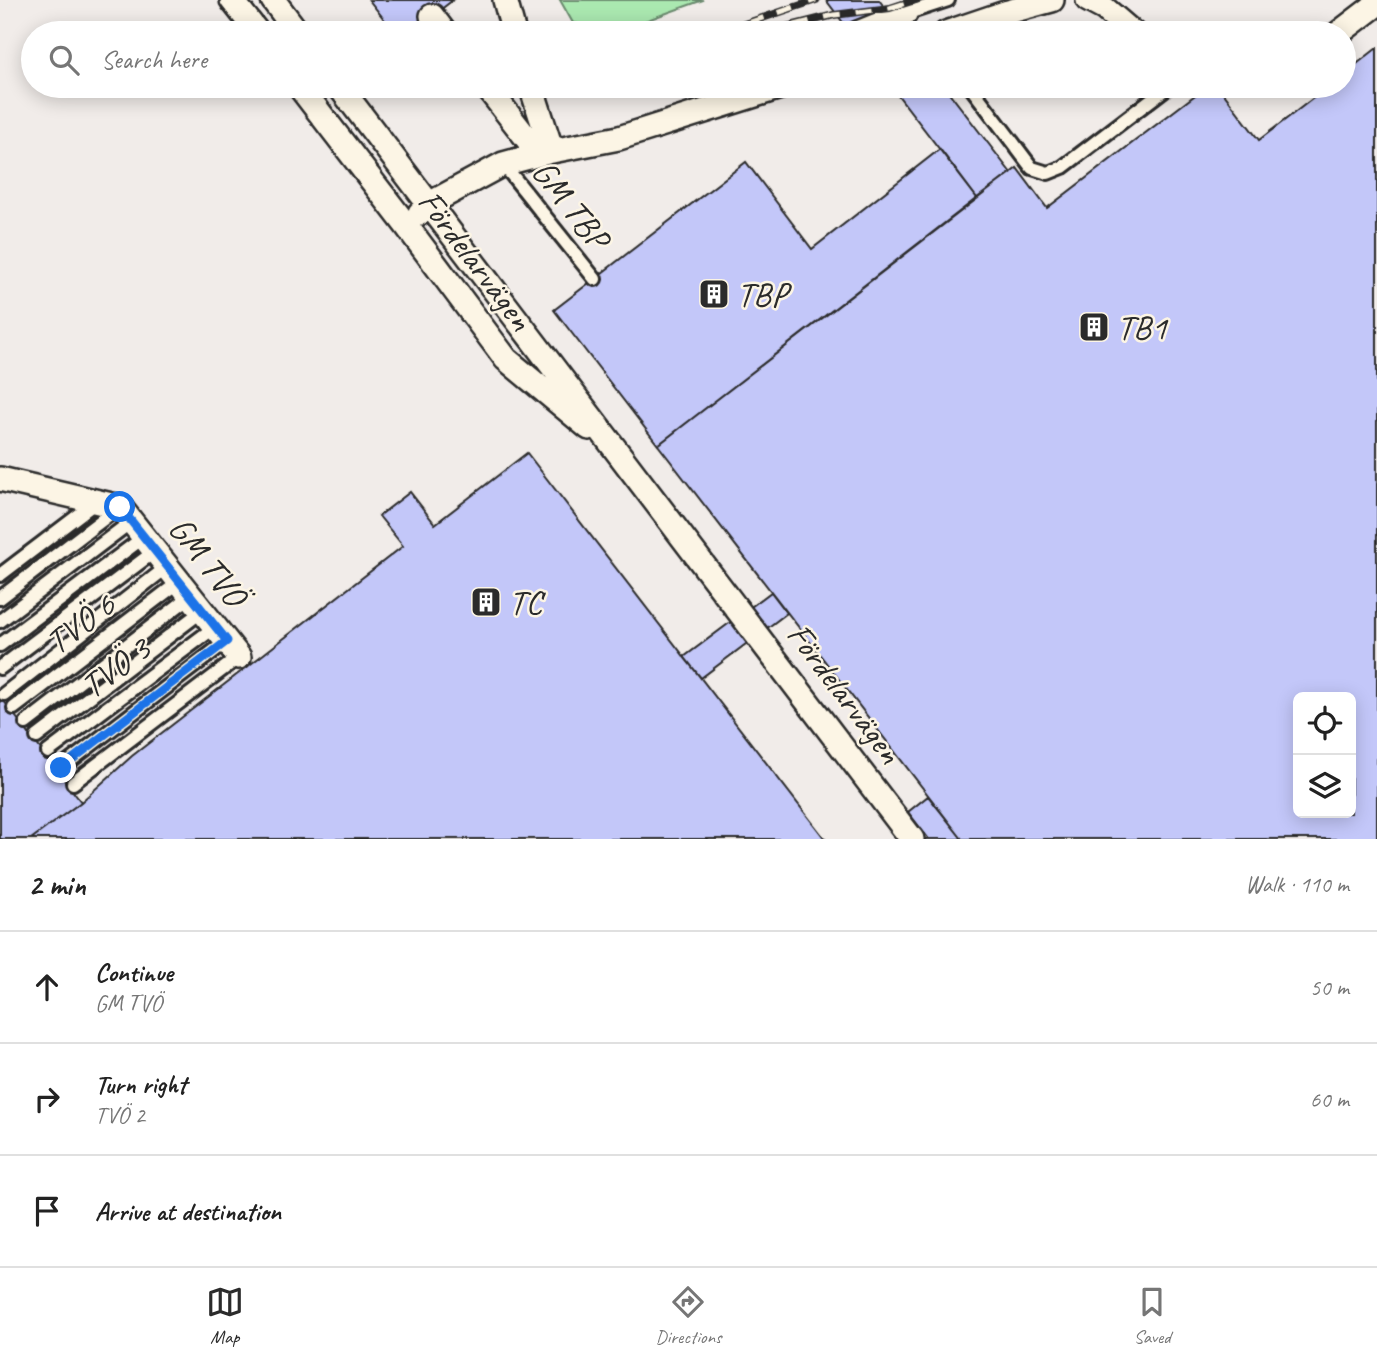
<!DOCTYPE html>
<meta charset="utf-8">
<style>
body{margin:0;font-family:Caveat,sans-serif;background:#f6f6f6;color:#222}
.controls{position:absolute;right:21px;bottom:21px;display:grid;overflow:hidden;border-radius:10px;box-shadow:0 4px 18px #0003}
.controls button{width:63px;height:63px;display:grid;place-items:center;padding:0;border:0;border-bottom:2px solid #e0e0e0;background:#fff;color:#222;font:35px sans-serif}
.stop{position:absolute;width:21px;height:21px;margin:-16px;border:5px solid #1a73e8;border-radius:50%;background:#fff}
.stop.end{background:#1a73e8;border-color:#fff;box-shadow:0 2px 7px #0008}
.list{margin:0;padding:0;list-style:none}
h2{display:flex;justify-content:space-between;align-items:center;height:91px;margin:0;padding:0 28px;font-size:30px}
h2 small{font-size:23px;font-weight:400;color:#767676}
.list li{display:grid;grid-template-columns:46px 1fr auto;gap:21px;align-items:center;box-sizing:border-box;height:112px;padding:0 28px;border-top:2px solid #e0e0e0}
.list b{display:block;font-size:26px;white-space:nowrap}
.list p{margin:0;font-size:23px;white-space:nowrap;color:#767676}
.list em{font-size:23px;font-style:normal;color:#767676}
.icon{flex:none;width:38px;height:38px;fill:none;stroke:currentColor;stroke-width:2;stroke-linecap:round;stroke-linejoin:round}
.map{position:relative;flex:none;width:1377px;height:839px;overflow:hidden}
.search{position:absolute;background:#fff;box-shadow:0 4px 18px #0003;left:21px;right:21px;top:21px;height:77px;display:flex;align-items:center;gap:18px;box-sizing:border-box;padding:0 24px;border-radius:38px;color:#767676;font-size:26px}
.sheet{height:427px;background:#fff}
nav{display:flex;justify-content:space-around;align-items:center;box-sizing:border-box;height:98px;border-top:2px solid #e0e0e0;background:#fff;font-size:19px;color:#767676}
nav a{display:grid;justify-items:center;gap:4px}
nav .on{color:#2b2b2b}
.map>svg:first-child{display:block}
.green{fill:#aae8b0;stroke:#6a8a6e;stroke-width:2}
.building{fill:#c3c7f9;stroke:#2b2b2b;stroke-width:2;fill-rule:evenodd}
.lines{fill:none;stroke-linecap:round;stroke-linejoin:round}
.lane-casing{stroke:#2b2b2b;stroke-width:18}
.street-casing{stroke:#2b2b2b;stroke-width:28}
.lane{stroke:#fcf5e5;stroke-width:12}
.street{stroke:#fcf5e5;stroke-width:23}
.rail-casing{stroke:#2b2b2b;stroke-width:8}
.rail{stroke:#fcf5e5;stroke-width:5;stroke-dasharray:16;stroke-linecap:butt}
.route{stroke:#1a73e8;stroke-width:9}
.labels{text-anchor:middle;stroke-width:5;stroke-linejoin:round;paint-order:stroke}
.street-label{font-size:35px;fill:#2b2b2b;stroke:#fcf5e5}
.poi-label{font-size:35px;fill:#2b2b2b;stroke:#fcf5e5;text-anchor:start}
</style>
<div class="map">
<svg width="1377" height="839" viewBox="0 0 1377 839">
<rect width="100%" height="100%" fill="#f1ece9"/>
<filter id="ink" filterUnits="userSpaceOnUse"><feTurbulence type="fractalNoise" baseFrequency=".0143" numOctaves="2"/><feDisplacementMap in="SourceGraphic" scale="14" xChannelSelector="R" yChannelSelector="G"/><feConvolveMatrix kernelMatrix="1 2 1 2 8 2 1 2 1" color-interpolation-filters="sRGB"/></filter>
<g filter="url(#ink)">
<path class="green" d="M560,0h143l-86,31 -44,-8z"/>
<path class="building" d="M369,0h84l-36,28 4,5h-26z
M826,0h53l25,33h-53z
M1377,48v791h-415l-304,-394 359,-277 30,40 160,-122h11l41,54 70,-54h15v-12zM1298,697h53v116h-53z
M891,86h53l67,87 -34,25z
M940,149l37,49 -319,247 -104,-135 192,-148 66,87z
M527,453l298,386h-794l50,-37 51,-46 271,-210 -24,-30 31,-24 25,32z
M771,592l16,21 -86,65 -17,-21z
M0,696l81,106 -50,37h-31z
M928,796l34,43h-36l2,-1 -20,-26z"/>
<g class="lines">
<g class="lane-casing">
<path id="lane" d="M905,14l43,-14
M970,86l62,82 16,5 15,-6 106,-81
M503,164l92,115
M0,575l96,-73
M0,598l119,-91
M0,621l132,-100
M0,645l144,-108
M0,668l155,-117
M4,694l163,-127
M14,708l165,-126
M26,723l165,-127
M37,737l165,-126
M48,752l167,-125
M61,768l166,-127
M73,783l166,-126"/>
</g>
<g class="street-casing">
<path id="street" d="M232,0l26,33
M273,0l25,33
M505,0l9,33
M1088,0l17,9 28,24
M432,16l13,17
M858,33l47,-19
M946,33l62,-21 44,-12
M1339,33l38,-29
M299,86l107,139 100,134 83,69
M339,86l573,753
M486,86l53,68
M531,86l21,65
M420,213l9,-9 74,-40 49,-13 67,-13 165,-52
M0,479l120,28 119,150"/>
</g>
<use href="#lane" class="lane"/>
<use href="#street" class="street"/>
<g class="rail-casing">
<path id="rail" d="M718,33l98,-33
M763,33l71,-18 56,-7 25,-8"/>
</g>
<use href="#rail" class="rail"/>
</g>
</g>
<g class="lines" filter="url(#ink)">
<path class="route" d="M61,768l166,-127 -107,-134"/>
</g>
<defs>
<g id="building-square" transform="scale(1.575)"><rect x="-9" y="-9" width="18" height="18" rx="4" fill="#2b2b2b" stroke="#fcf5e5"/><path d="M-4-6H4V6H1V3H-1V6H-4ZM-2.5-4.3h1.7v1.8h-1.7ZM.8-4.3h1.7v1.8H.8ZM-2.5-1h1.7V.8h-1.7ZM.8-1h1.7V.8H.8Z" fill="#fff"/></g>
</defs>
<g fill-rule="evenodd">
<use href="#building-square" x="714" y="294"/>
<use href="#building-square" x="1094" y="327"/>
<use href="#building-square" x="486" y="602"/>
</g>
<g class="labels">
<g class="street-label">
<text transform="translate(571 204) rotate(52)" y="12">GM TBP</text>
<text transform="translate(476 260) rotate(53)" y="12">Fördelarvägen</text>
<text transform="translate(208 561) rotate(52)" y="12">GM TVÖ</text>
<text transform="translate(80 623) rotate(-37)" y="12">TVÖ 6</text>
<text transform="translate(115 667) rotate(-37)" y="12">TVÖ 3</text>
<text transform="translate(845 693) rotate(53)" y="12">Fördelarvägen</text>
</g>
<g class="poi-label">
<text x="737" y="306">TBP</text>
<text x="1117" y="339">TB1</text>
<text x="509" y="614">TC</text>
</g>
</g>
</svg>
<div class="controls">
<button><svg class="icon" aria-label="locate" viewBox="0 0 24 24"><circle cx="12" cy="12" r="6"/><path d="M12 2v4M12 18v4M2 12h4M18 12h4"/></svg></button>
<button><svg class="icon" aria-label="layers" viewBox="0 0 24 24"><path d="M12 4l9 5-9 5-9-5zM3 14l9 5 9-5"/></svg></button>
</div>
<div class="stop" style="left:120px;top:507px"></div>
<div class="stop end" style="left:61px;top:768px"></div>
<div class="search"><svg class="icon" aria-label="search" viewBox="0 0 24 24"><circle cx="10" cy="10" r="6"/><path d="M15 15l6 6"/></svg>Search here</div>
</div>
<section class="sheet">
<h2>2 min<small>Walk · 110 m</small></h2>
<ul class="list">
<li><svg class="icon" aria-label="ahead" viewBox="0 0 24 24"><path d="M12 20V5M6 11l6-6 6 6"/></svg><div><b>Continue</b><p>GM TVÖ</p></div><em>50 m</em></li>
<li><svg class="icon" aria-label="right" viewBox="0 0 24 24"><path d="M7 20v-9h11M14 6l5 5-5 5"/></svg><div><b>Turn right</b><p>TVÖ 2</p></div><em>60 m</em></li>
<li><svg class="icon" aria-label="arrive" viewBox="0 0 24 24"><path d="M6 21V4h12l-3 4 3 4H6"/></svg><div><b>Arrive at destination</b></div></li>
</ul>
</section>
<nav>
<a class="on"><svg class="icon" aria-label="map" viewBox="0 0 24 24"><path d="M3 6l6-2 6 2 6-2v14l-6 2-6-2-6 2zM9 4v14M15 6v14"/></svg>Map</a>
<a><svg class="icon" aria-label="directions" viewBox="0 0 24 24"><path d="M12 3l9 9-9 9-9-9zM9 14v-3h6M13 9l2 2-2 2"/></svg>Directions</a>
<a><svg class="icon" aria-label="saved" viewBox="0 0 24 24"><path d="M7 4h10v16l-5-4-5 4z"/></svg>Saved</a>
</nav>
